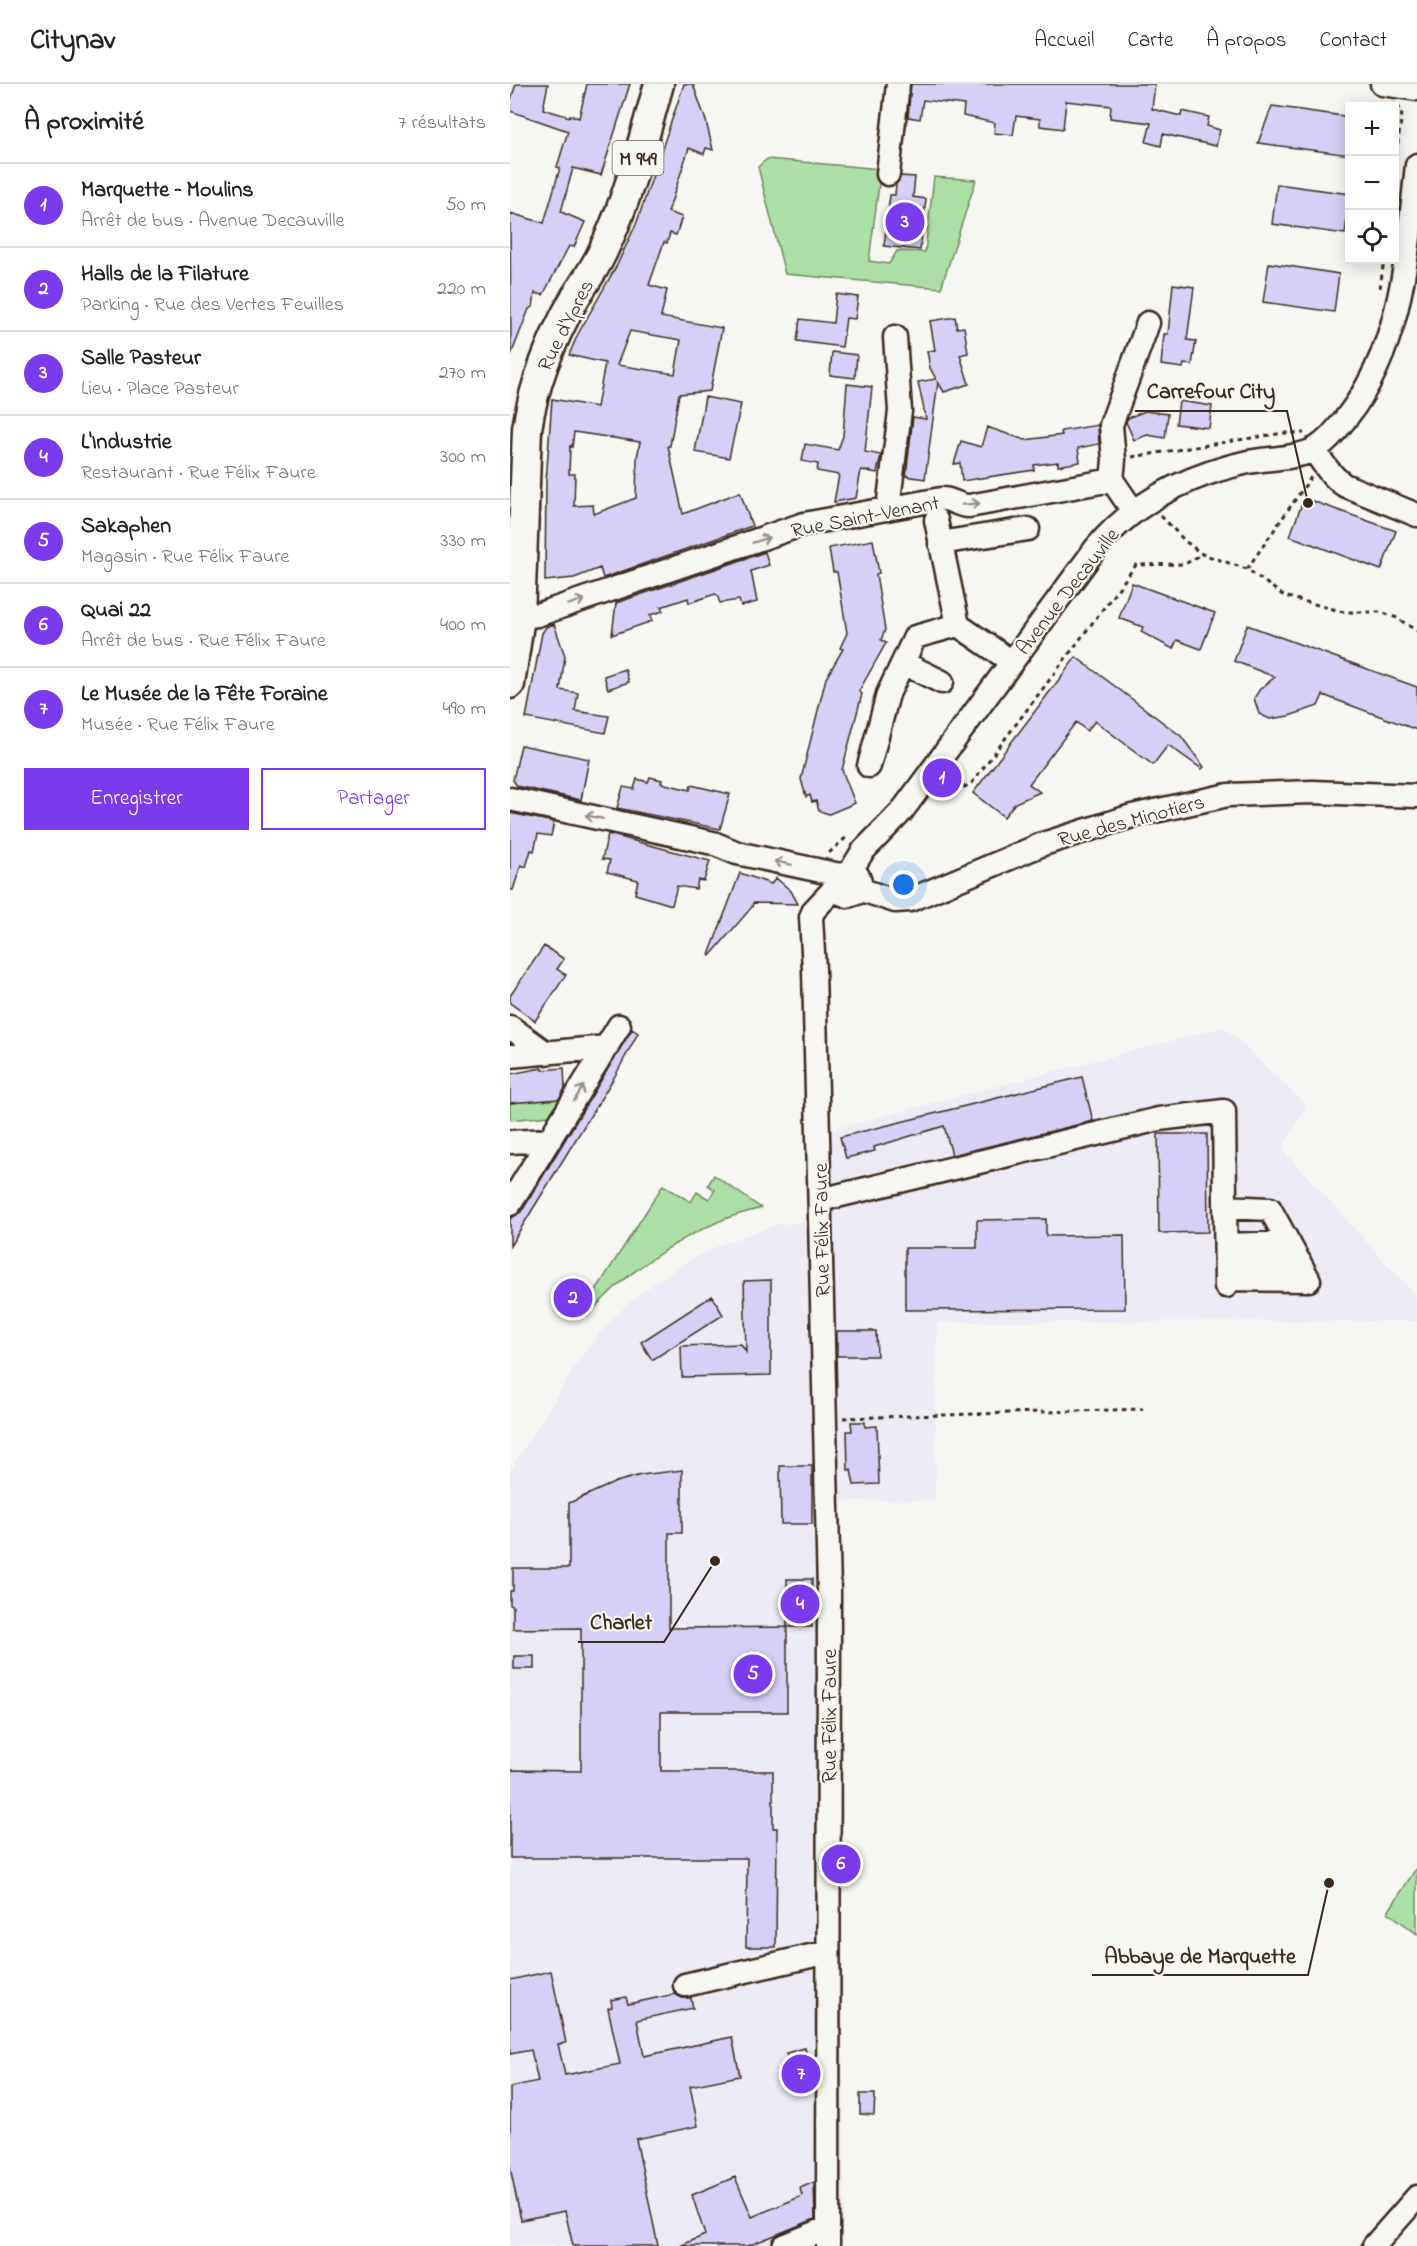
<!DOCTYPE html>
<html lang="fr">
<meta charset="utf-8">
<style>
body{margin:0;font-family:"Indie Flower",sans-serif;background:#f2f2f2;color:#222}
.controls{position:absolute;right:18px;top:18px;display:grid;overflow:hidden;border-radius:0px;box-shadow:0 3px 15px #0003}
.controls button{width:54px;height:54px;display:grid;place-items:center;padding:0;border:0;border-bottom:2px solid #e0e0e0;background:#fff;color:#222;font:30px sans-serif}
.you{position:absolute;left:394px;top:801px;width:21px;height:21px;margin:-15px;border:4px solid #fff;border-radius:50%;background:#1a73e8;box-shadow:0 0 0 9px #1a73e833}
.badge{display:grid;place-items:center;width:39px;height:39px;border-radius:50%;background:#7c3aed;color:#fff;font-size:20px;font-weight:700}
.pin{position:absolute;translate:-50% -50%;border:3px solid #fff;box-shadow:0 2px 6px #0006}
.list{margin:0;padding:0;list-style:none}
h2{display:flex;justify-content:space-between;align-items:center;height:78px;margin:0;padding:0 24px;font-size:26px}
h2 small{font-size:20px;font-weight:400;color:#767676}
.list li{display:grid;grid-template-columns:39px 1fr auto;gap:18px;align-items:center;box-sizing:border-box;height:84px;padding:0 24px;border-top:2px solid #e0e0e0}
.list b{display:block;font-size:22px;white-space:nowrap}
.list p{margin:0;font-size:20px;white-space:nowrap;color:#767676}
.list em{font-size:20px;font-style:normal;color:#767676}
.actions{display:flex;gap:12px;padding:18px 24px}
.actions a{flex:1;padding:14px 0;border:2px solid #7c3aed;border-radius:0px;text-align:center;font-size:21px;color:#7c3aed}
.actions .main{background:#7c3aed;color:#fff}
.icon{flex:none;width:33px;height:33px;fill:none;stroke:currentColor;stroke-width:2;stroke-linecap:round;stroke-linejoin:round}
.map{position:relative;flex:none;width:907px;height:2162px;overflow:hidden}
header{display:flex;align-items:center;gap:36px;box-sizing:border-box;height:84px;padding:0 30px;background:#fff;border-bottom:2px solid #e0e0e0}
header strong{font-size:28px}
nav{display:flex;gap:33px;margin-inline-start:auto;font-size:21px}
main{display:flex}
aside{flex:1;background:#fff}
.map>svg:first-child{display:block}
.built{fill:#eceaf4}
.green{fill:#aae0a3;stroke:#728560;stroke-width:1.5}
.building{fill:#d6cff7;stroke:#3b2a1e;stroke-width:1.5;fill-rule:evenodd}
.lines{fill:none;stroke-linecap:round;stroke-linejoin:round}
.minor-casing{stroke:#3b2a1e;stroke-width:27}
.major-casing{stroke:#3b2a1e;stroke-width:33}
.path{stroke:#3b2a1e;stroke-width:3;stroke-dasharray:4.5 4.5;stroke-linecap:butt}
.minor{stroke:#f6f6f2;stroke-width:22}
.major{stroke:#f6f6f2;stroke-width:28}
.oneway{stroke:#989088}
.labels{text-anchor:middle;stroke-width:4.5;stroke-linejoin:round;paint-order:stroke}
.shield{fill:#f6f6f2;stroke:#73675e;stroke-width:1.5}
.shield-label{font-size:20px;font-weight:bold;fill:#3b2a1e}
.street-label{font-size:21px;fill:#3b2a1e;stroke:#f6f6f2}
.leader{fill:none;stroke:#3b2a1e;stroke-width:2}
.callout-dot{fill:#3b2a1e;stroke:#f6f6f2;stroke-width:2}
.callout-label{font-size:22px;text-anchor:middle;font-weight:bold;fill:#3b2a1e;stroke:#f6f6f2;stroke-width:4.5;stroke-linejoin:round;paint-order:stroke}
</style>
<header>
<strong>Citynav</strong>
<nav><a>Accueil</a><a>Carte</a><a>À propos</a><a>Contact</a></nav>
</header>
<main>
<aside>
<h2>À proximité<small>7 résultats</small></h2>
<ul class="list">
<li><span class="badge">1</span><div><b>Marquette – Moulins</b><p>Arrêt de bus · Avenue Decauville</p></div><em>50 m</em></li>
<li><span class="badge">2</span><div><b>Halls de la Filature</b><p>Parking · Rue des Vertes Feuilles</p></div><em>220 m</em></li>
<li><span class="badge">3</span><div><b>Salle Pasteur</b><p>Lieu · Place Pasteur</p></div><em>270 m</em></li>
<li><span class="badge">4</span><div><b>L'Industrie</b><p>Restaurant · Rue Félix Faure</p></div><em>300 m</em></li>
<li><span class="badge">5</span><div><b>Sakaphen</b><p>Magasin · Rue Félix Faure</p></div><em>330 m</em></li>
<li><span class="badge">6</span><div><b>Quai 22</b><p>Arrêt de bus · Rue Félix Faure</p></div><em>400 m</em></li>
<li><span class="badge">7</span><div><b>Le Musée de la Fête Foraine</b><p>Musée · Rue Félix Faure</p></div><em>490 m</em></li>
</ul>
<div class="actions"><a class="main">Enregistrer</a><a>Partager</a></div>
</aside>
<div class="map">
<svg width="907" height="2162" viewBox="0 0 907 2162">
<rect width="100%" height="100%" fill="#f6f6f2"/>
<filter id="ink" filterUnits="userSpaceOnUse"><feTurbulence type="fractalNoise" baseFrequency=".0167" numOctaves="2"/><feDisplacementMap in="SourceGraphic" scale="12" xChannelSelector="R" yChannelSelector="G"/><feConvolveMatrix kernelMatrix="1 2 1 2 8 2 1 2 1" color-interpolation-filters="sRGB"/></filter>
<g filter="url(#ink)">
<path class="built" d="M714,943l83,79 -25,43 135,148v24l-480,1 -2,178 -95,1 4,714 -73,31h-261v-775l70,-112 20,-26 25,-26 24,-20 39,-26 44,-21 47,-16 48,-3 -1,-85 12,-8z"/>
<path class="green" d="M257,75l114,10 -12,92 20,3 8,-13 28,1 9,-75 42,3 -35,108 -156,-14 -27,-107z
M55,1001l1,4 -17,27 -39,4v-17l34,-3v2l1,-2 11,-1z
M204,1091l47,33c-13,4 -27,7 -39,12 -47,20 -102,56 -134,96l-6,-4 81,-127 28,17 6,-10 12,7 6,-9 -7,-5z
M907,1783v67l-29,-22z"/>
<path class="building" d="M6,0h32l-5,25 27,8v-2l9,3 8,-34h43l-29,91 -28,-7 -12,44 24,10 -11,25 -5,-1 -26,49 -8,-2 -2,14 -4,2 -18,46 -1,-142 34,10 16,-55 -3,-1 11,-36 -58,-20v-9z
M174,0h9l13,37 7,29 -7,-2 -2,6 -15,-6 -21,64 14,5 -6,18 -6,-2 -3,10 -3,-1 -15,43 18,5 -6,27 61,11 -12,63 -31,3 -9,52h-2l15,68 57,-22 12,34 -149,52 -3,-10 -26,10 -29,3 1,-99 6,-83 45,8 8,-44 -36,-8 9,-21 39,-69 20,-43zM120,247l51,9 -6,34 -58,-9zM64,348l66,10 -3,16 -1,40 -42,16 -1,-9 -19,1 1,-32h-6l1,-28 2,1z
M401,0h244l-3,25 29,7 1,-5 27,6 -2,9 13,4 -4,16 -53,-12 -2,12 -15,-4 5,-19 -41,-5 1,-12 -45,-5 -3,28 -23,-3v-7l-24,-3 -3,19 -19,-2 1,-10 -32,-7 1,-11 -41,-5 -3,19 -12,-2z
M762,22l78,11v38l-92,-12z
M391,92l14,1 -2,20 13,2 -6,51 -36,-4 6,-51h5l1,-11z
M767,100l73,10 -5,40 -73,-10z
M759,179l70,11 -5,38 -71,-10z
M663,200l21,3 -7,53 9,1 -4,24 -8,-1 -1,4 -22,-3 3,-31h4z
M326,210l22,3 -3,22 -9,-1 -4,29 -45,-6 3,-22 33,4z
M445,233l2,11 7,-1 4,26 -8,2 9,29 -25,8 -6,-10 -13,97 -19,-3 7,-59 13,2 -8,-37 18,-3 -6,-11 -3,-17 8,-1 -5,-29z
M322,268l25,3 -2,23 -25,-3z
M337,300l25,3 -7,65 16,3 -4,18 -16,-3 -5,28 -22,4 5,-27 -22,-4 1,-7 -16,-3 3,-17 33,6 5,-14z
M195,313l36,7 -12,54 -34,-6z
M669,317l33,5 -3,22 -33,-4z
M635,327l23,3 -3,24 -18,-3 -13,5 -8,-18 2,-4z
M588,341l1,19 -21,4 2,14 -22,4v-4l-24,3v5l-72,11 -2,-18 -6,1 7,-23 20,6 6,-20 38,13 37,-5 -1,-4z
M794,414l92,33 -15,39 -91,-34z
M363,456l6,33 -3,1 9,56 -4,10 5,3 -27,48 3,3 -20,76 13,33 -26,11 -10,-3 -3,-10 -4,1 -2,-7 -4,2 -5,-18 25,-101 17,-29 -3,-1 7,-15 -10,-61h-4l-4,-24z
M255,468l4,13 -18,6 6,31 -16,4 -2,-6 -19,3 -3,-8 -2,-1 -26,9 -1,-5 -27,9 2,4 -13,4 2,6 -40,14 4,-32z
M622,499l83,30 -14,36 -24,-9 -4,9 -32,-17 2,-5 -24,-9z
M44,540l11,32 -5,34 18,3 -3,18 34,5 -4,17 -79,-15 16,-85 4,-6z
M737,541l170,62v43l-94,-35 -5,11 -29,10 -19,3 -11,-5 -5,-16 6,-9 15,-12 -41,-16z
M566,573l105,79 23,31 -2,2 -34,-24 -15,20 -58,-44 -8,10 -11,-9 -47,62 11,8 -25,11 -11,14 -31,-24z
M115,585l4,13 -21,7 -4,-13z
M11,661l68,14 -8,41 -64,-14 -4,-6z
M140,693l12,3 -1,3 29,7 1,-5 39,9 -10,35 -103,-21 6,-21 11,2 3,-10 11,3z
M0,729l44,9 -3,14 -13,-2 -4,17 -3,-1 -5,17 -5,-2 -8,25h-3z
M98,750l102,27 -6,20 -6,-1 -2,9 -19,-3 -5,19 -37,-11 3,-14 -31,-8 3,-12 -8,-1z
M230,789l31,11 5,-6 15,13 7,13 -45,-1 -1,4 -42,49 -1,-1z
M34,862l20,13 -7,10 9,6 -31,46 -25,-18v-7z
M122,945l6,4 -23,43 -105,170v-27l12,-8z
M32,984v2l22,-2 1,20 -6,11 -49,4v-29z
M572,993l11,44 -141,34 -8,-29 -70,21 1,4 -29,7 -6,-21z
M648,1050h49l1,98 -49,1z
M536,1135v17l78,-1 1,74 -220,1v-62h72v-28z
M261,1196v95l-89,2 -1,-31 60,-2 5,8 -2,-71z
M202,1212l11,19 -71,45 -11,-18z
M327,1247h39l1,25h-40z
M341,1338h14v5l12,-1 2,58 -25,1 -3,-15h-3l-1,-39h5z
M270,1382h32v58h-31z
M172,1386v63h-13v95l118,-1v85h-126v59h112v57h4l-1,119h-30l1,-89h-237v-88l71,1v-143l-68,1v-23l-3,-1v-14h3v-23h56v-65l47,-21 25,-7z
M277,1495h25v48h-25z
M4,1572h20v13h-20z
M41,1887l15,72 -8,1 7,31 55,-11 -12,-56 4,-1 -1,-7 15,-3 2,7 47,-10 7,4h9l2,10 -56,12 7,36 88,-19 8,39 -50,10 8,40 -62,13 22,107h-85l-8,-35 -44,9 -11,-53v-80l28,-6 -7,-31 -21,4v-74z
M295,1964l9,29 -20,6 -8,-30z
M350,2010h15l-1,21 -14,-1z
M225,2093l17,40 50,-21 -2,-8 14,-6 1,37 -67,27h-68l25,-11 -13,-40z"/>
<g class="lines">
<g class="minor-casing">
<path id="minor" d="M872,0l35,5
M378,90l10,-90
M804,365c8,14 17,27 30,36l73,30
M602,396l2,-20 -3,-35 37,-102
M378,424l12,-97 -5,-74
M430,459l88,-14
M0,531l10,2 17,-2 267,-91 137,-25c10,-1 17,7 28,7l143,-26 21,31
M448,541l54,37
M393,579l39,19
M359,682l19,-72 27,-57 43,-12 -22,-105
M0,715l203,44 24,10 103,22
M340,788l13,-21 39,-40 194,-263c39,-47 94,-73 152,-86 20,-4 44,-3 63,-11 15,-7 26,-22 36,-34 56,-73 60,-164 70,-252
M349,805l36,12 15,-1 133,-56 89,-28 96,-21 84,-3 105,4
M0,943l36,26
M0,972l97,-9
M0,1058l40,-2
M310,1116l339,-81 65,-8 2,175
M0,1120l109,-178
M715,1123l45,2 39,71 -83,-1
M716,1161l63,-2
M716,1177h73
M175,1901l143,-33
M274,2162l44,-18
M318,2162l1,-655 -15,-621 -3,-53 3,-7 18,-19 8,-16 12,-3 6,4 2,6 -3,11 -9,3 -8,-3 -4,-8
M864,2162l43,-49"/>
</g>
<g class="major-casing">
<path id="major" d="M0,600l10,-67 7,-188c7,-48 25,-91 49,-133 9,-14 19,-28 26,-43 26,-53 41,-112 57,-169"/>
</g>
<path class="path" d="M884,87l8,-58 -4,-8
M870,204l4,-28
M622,373l151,-24h21
M651,432l24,25 17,13 45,15 37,27 60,16h37l16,6 20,13
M737,485l64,-92
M443,691l3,3 3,9h5l7,-3 165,-219 49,-1 17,-10
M319,769l20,-18
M333,1334l300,-9"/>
<use href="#minor" class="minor"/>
<use href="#major" class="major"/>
</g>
<defs><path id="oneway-shaft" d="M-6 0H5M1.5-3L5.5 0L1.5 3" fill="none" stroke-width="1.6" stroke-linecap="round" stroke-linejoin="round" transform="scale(1.5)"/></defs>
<g class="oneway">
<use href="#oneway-shaft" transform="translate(461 420) rotate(-5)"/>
<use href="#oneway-shaft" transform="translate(251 456) rotate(-19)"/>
<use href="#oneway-shaft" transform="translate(66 518) rotate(-18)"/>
<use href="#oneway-shaft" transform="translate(84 733) rotate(-168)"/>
<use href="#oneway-shaft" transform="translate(273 779) rotate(-168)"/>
<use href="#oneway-shaft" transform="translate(69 1009) rotate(-58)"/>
</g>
</g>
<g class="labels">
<rect class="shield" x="102.5" y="57" width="51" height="34" rx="4.5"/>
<g class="shield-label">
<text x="128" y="81">M 949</text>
</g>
<g class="street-label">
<text transform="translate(55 241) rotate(-63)" y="7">Rue d'Ypres</text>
<text transform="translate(355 432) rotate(-11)" y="7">Rue Saint-Venant</text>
<text transform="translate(557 507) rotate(-52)" y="7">Avenue Decauville</text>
<text transform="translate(621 736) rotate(-15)" y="7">Rue des Minotiers</text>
<text transform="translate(311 1146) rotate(-91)" y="7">Rue Félix Faure</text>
<text transform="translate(319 1632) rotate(-90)" y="7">Rue Félix Faure</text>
</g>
</g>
<path class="leader" d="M798 419L777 327H625M205 1477L154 1558H68M819 1799L798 1891H582"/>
<g class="callout-dot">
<circle cx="798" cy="419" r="6"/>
<circle cx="205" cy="1477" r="6"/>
<circle cx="819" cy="1799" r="6"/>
</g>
<g class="callout-label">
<text x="701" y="314">Carrefour City</text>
<text x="111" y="1545">Charlet</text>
<text x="690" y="1879">Abbaye de Marquette</text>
</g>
</svg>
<div class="controls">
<button>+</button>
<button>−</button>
<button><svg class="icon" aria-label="locate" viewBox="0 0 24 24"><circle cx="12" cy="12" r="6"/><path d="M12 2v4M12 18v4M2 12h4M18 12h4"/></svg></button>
</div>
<div class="you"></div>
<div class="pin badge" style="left:432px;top:694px">1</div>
<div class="pin badge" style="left:63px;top:1214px">2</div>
<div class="pin badge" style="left:395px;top:138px">3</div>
<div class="pin badge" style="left:290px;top:1520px">4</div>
<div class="pin badge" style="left:243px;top:1590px">5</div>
<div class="pin badge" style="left:331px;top:1780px">6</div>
<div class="pin badge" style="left:291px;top:1990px">7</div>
</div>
</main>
